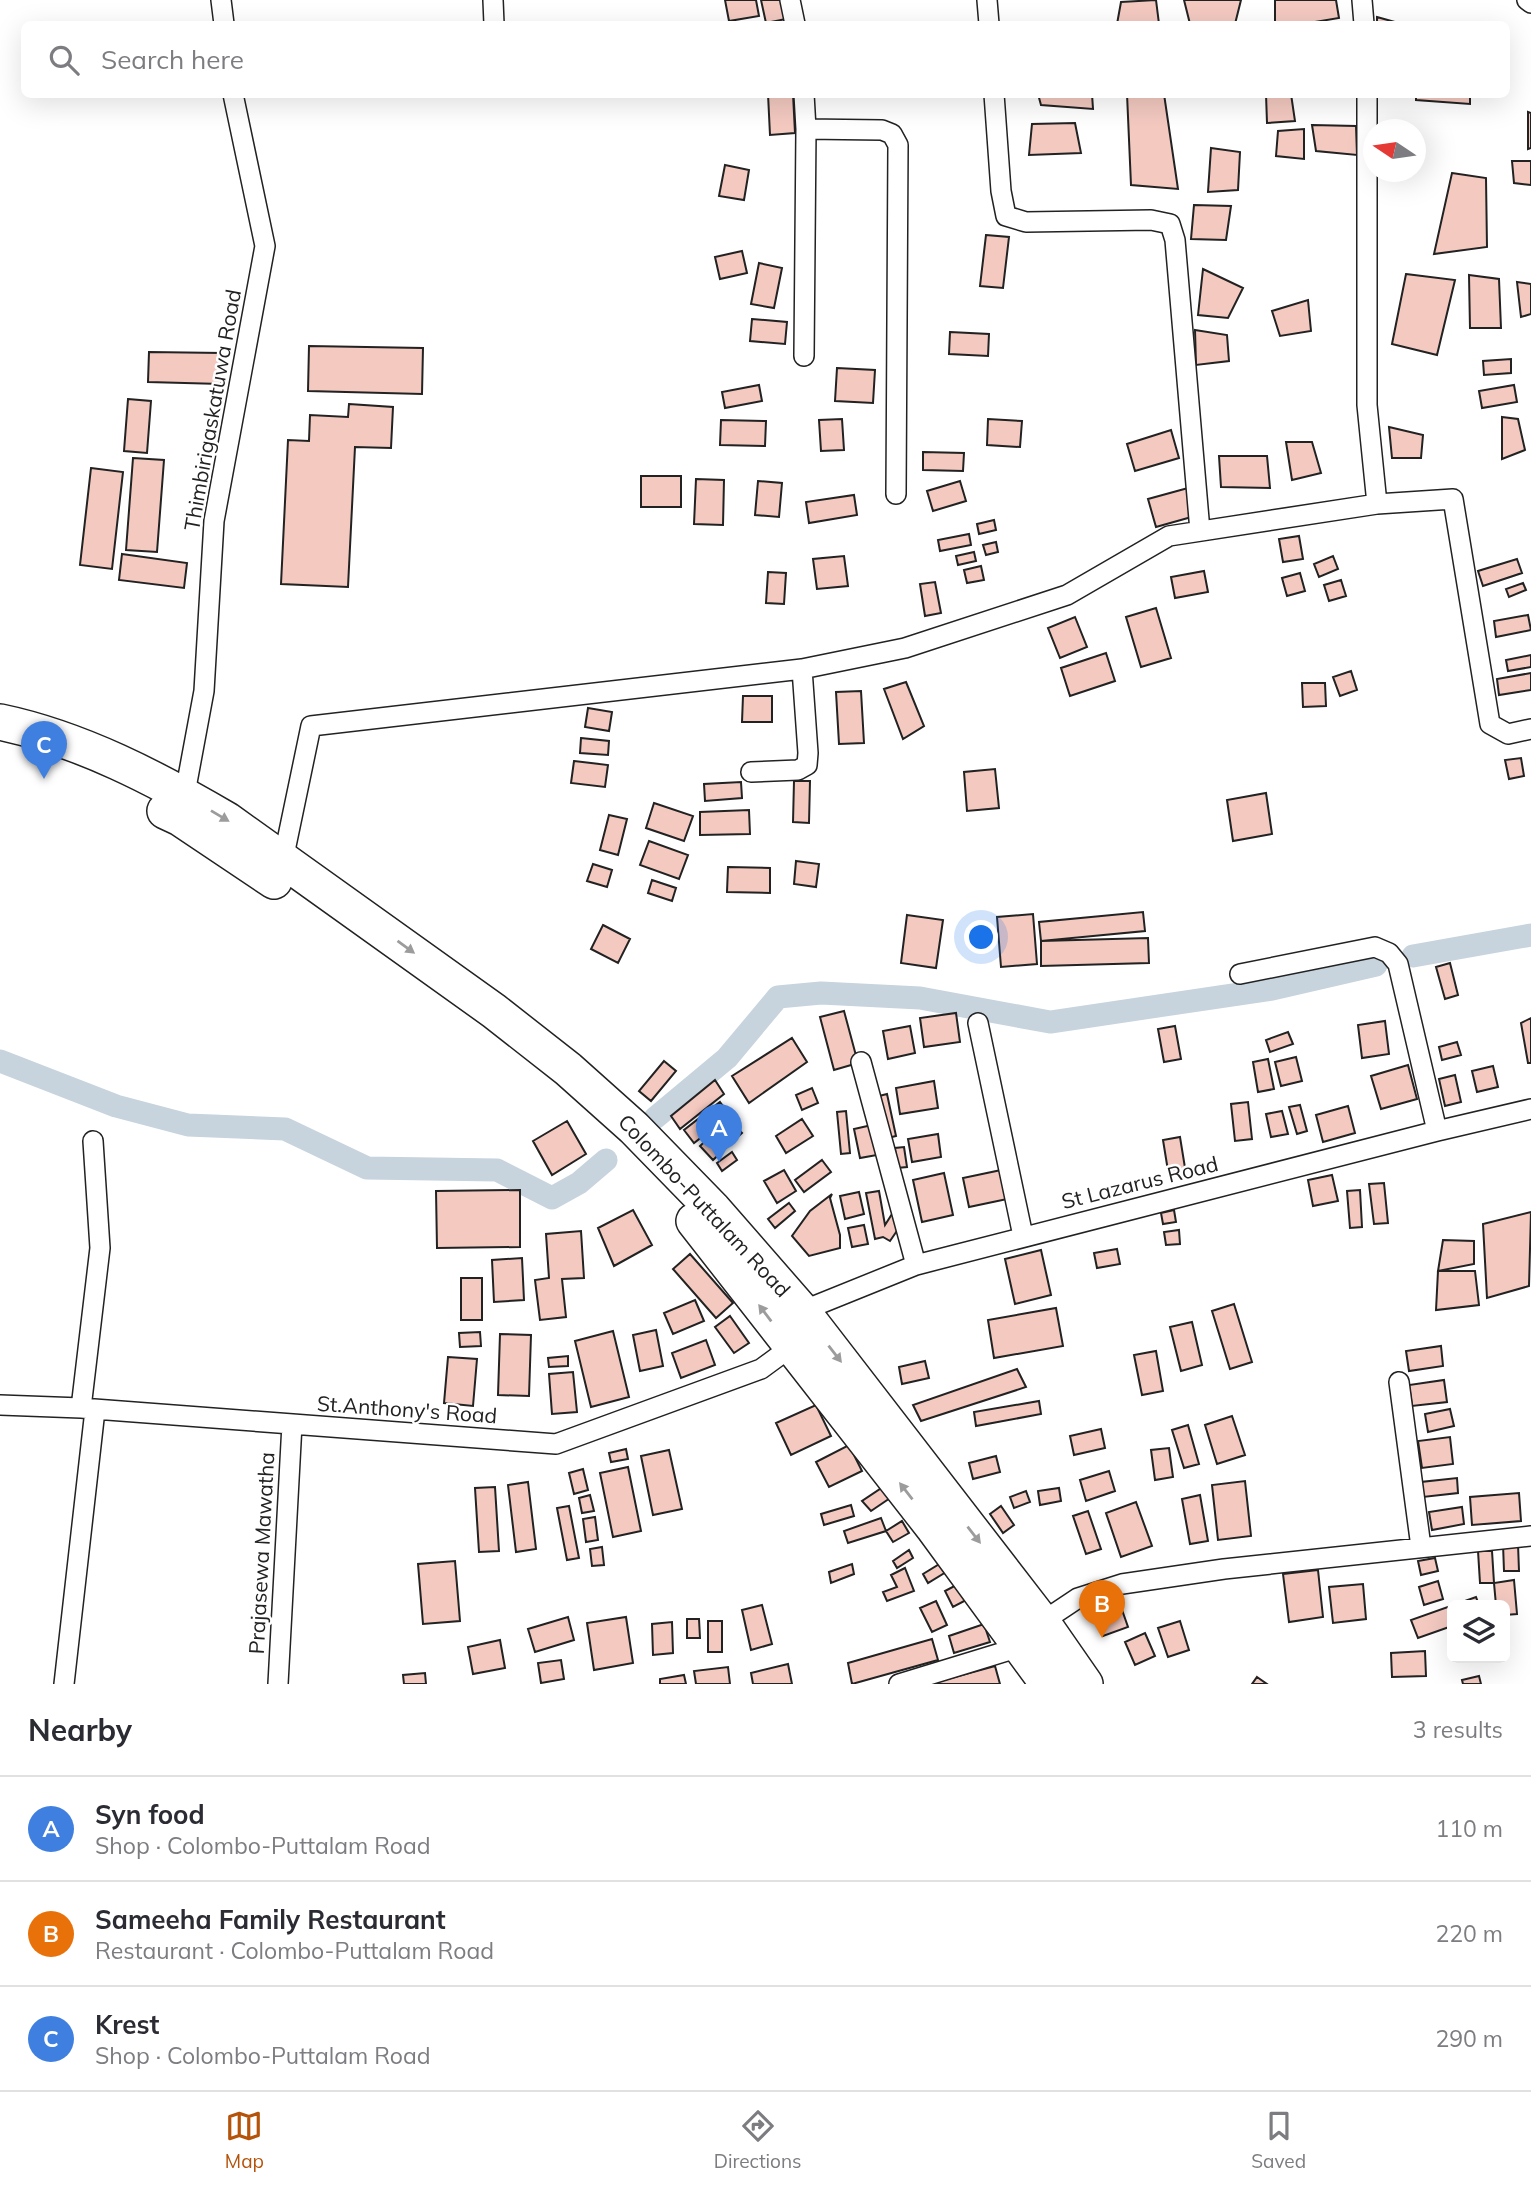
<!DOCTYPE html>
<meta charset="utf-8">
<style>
body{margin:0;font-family:Mulish,sans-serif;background:#f7f7f7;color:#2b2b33}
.controls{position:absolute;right:21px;bottom:21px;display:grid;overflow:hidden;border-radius:10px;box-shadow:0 7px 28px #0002}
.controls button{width:63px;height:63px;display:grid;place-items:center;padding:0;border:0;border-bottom:2px solid #e1e1e2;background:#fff;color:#2b2b33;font:35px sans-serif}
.compass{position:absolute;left:1363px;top:119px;width:63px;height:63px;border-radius:50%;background:#fff;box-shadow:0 7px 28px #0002;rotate:283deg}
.you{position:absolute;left:982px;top:938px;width:24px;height:24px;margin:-18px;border:5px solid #fff;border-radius:50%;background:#1a73e8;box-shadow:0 0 0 10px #1a73e833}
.badge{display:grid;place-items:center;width:46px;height:46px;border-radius:50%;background:#b45309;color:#fff;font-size:23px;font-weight:700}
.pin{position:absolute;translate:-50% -58px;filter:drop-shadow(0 2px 4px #0008)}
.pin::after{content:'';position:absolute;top:37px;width:24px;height:21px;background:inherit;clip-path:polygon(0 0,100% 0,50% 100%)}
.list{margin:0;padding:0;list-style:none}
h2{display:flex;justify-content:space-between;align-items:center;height:91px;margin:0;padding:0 28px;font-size:30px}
h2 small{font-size:23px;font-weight:400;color:#7c7c81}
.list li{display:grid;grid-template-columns:46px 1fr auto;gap:21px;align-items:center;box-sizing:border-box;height:105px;padding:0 28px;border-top:2px solid #e1e1e2}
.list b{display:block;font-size:26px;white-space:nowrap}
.list p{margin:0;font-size:23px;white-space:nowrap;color:#7c7c81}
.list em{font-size:23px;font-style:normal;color:#7c7c81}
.icon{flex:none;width:38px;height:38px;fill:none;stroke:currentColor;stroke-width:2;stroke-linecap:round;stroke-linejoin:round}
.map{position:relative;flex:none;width:1531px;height:1684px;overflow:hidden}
.search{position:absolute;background:#fff;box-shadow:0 7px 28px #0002;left:21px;right:21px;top:21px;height:77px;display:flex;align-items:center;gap:18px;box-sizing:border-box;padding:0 24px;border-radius:10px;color:#7c7c81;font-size:26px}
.sheet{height:406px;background:#fff}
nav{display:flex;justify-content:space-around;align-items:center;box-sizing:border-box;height:98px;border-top:2px solid #e1e1e2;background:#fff;font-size:19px;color:#7c7c81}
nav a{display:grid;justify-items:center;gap:4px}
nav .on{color:#b45309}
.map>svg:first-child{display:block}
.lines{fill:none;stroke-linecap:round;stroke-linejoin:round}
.canal{stroke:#c7d3dd;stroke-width:23}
.building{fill:#f3c9c0;stroke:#222;stroke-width:2}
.street-casing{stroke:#222;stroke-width:22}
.highway-casing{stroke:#222;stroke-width:38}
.street{stroke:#fff;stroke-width:19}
.highway{stroke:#fff;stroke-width:35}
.oneway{fill:#9c9c9c}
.labels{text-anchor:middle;stroke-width:5;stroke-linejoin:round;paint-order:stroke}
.street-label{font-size:21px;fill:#222;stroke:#fff}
</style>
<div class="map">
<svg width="1531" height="1684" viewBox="0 0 1531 1684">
<rect width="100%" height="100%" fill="#fff"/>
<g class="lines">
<path class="canal" d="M1413,956l118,-21
M0,1061l116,45 72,19 97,4 82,39 130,2 55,28 27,-15 27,-23
M655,1118l72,-60 51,-61 43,-4 99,5 130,24 222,-33 104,-24"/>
</g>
<path class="building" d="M725,0h31l3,16 -30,5z
M761,0h21l4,19 -20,4z
M1156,0l3,24h-42l4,-22z
M1184,0h57l-6,24h-45z
M1275,0h61l3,18 -36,6h-28z
M1377,17l25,7h-25z
M768,94h25l2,39 -25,2z
M1038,94h54l1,15 -52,-4z
M1127,94h37l14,95 -47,-4z
M1266,94h25l4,27 -28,2z
M1416,94h54v10l-54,-4z
M1528,112l3,1v35l-3,1z
M1075,123l6,30 -52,2 3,-31z
M1312,125l44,1 1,29 -41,-4z
M1304,129v30l-28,-3 2,-25z
M1211,148l29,4 -2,38 -30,2z
M1512,161h19v24l-17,-2z
M725,165l24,5 -5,30 -25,-4z
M1452,173l34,5 1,69 -53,7z
M1194,205l37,1 -5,34 -35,-1z
M986,235l23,2 -6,51 -23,-2z
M742,251l5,22 -27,6 -5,-22z
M759,263l23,5 -8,40 -23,-4z
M1203,269l40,19 -15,30 -30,-3z
M1406,274l49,6 -18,75 -45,-11z
M1469,275l30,4 2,49h-31z
M1517,282l14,2v30l-10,3z
M1308,300l3,31 -31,5 -8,-25z
M752,319l35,3 -2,22 -35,-3z
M1195,330l32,5 2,26 -33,4z
M950,332l39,2 -1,22 -39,-2z
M309,346l114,2 -1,46 -114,-3z
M149,352l73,1 -1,31 -73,-2z
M1511,359v14l-27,2 -1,-14z
M837,368l38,2 -2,33 -38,-2z
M759,385l3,16 -37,7 -3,-16z
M1514,385l3,17 -35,6 -3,-17z
M128,399l23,2 -4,52 -23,-2z
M349,404l44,3 -2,41 -36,-1 -7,140 -67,-3 7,-144 21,1 1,-26 38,2z
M1502,417l16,2 7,31 -23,9z
M842,419l2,31 -23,1 -2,-31z
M988,419l34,2 -2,26 -33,-2z
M721,420l45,1 -1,25 -45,-1z
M1389,427l34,8 -2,23h-29z
M1171,430l8,28 -44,13 -8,-27z
M1286,442h26l9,31 -29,7z
M923,452l41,1 -1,18 -40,-1z
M1219,456h48l3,32 -49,-1z
M133,458l31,2 -7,92 -31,-2z
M91,468l32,4 -11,97 -32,-4z
M641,476h40v31h-40z
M696,479l28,1 -1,45 -29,-1z
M758,481l24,2 -3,34 -24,-2z
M960,481l6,20 -33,10 -6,-20z
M1188,488l7,28 -39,11 -8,-28z
M854,495l3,20 -48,8 -3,-21z
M994,520l2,10 -17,4 -2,-10z
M969,534l2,11 -31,6 -2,-11z
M1299,536l4,23 -20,3 -4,-23z
M996,542l2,10 -12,3 -3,-10z
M974,552l2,9 -18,4 -2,-9z
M122,554l65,9 -3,25 -65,-8z
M844,556l4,30 -31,3 -4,-30z
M1333,556l5,13 -19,8 -5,-13z
M1517,559l5,14 -39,13 -5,-15z
M981,566l3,14 -17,3 -3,-13z
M1204,571l4,21 -33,6 -4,-21z
M768,572l18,1 -2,31 -18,-1z
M1300,573l5,18 -18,5 -5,-18z
M1341,580l5,16 -17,5 -5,-16z
M935,582l6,31 -16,3 -5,-32z
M1523,583l3,7 -17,7 -3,-8z
M1156,608l15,50 -30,9 -15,-50z
M1528,615l3,15 -35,7 -2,-16z
M1075,617l12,30 -27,11 -12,-30z
M1106,653l9,28 -45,15 -9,-28z
M1531,655v12l-23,4 -2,-11z
M1351,671l6,19 -17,6 -7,-19z
M1531,673v17l-32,5 -2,-16z
M906,682l18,44 -21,13 -19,-50z
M1302,683h23l1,23 -23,1z
M861,691l3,52 -25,1 -3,-52z
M743,696h29v26h-30z
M588,708l24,4 -3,19 -24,-4z
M581,738l28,3 -1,14 -28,-2z
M1521,758l3,18 -15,3 -4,-19z
M574,761l34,4 -3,22 -34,-4z
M995,769l4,39 -32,3 -3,-39z
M794,781h16l-1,42 -16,-1z
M741,782l1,16 -37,3 -1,-17z
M1266,793l6,41 -39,7 -6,-41z
M654,803l39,13 -9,25 -38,-13z
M749,810l1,24 -50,1v-23z
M609,815l18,4 -9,36 -18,-5z
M649,841l39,14 -9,24 -39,-14z
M796,861l23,3 -3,23 -22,-3z
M593,864l19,6 -5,17 -20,-6z
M728,867l42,1v25l-43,-1z
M652,880l24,8 -4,13 -24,-8z
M1143,912l2,19 -104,10 -2,-19z
M1033,914l4,50 -36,3 -4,-50z
M907,915l36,5 -7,48 -35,-5z
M603,925l27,14 -12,24 -27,-14z
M1148,938l1,25 -108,3v-25z
M1450,963l8,32 -13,4 -9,-32z
M844,1011l14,52 -24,7 -14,-53z
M956,1013l4,29 -36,5 -4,-29z
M1531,1018v45h-3l-7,-40z
M1385,1021l4,33 -27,4 -4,-33z
M910,1026l5,27 -27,6 -5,-28z
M1175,1026l6,33 -17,3 -6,-33z
M1288,1032l5,12 -23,8 -4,-12z
M792,1038l15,24 -58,41 -17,-27z
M1457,1042l4,13 -19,5 -3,-13z
M1296,1057l6,24 -21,5 -6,-24z
M1268,1059l6,30 -16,3 -5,-30z
M664,1061l12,10 -25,30 -12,-10z
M1408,1065l9,34 -36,10 -10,-33z
M1493,1066l5,21 -21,5 -5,-21z
M1455,1075l6,27 -16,4 -6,-27z
M715,1080l9,14 -44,35 -9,-13z
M934,1081l4,27 -38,6 -4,-26z
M812,1088l6,15 -16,7 -6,-15z
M887,1094l9,42 -12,3 -9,-42z
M720,1102l10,13 -36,28 -10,-13z
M1248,1102l4,37 -17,2 -4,-37z
M1300,1105l7,26 -10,3 -8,-27z
M1348,1106l7,27 -32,9 -7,-27z
M846,1111l4,42 -9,1 -4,-42z
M1282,1111l6,23 -17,3 -5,-23z
M729,1119l13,14 -29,27 -13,-14z
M802,1119l11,17 -27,17 -10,-17z
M567,1121l19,33 -34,21 -19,-34z
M872,1125l5,30 -17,3 -6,-29z
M938,1134l3,23 -29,5 -4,-23z
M1180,1137l6,37 -17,3 -6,-37z
M904,1147l3,20 -10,1 -2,-20z
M732,1152l5,8 -15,11 -5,-8z
M822,1160l9,12 -27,20 -9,-12z
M1006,1169l6,29 -43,9 -6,-29z
M784,1170l12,21 -19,12 -13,-22z
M944,1173l9,42 -31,7 -9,-42z
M1332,1175l6,26 -25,5 -5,-26z
M1384,1183l4,40 -14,1 -5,-40z
M520,1190v57l-83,1 -1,-57z
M1360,1190l2,37 -12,1 -3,-37z
M879,1191l6,34 7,-11 11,8 -13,19 -7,-4 -8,2 -9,-46z
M859,1192l5,22 -19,5 -5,-23z
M832,1194l-2,4 10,37v13l-31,8 -17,-20 18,-25z
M789,1203l6,8 -20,17 -7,-9z
M633,1210l19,35 -38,21 -16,-38z
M1174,1210l2,12 -13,2 -2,-11z
M1531,1212l-2,74 -42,12 -4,-74z
M864,1225l4,19 -16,3 -4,-19z
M1179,1230l1,14 -14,1 -2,-13z
M581,1231l3,47 -22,1 4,38 -26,3 -5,-40 14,-2 -3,-44z
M1443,1240l31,1v23l-36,7z
M1117,1249l3,15 -23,4 -3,-15z
M1041,1250l10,45 -36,9 -10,-45z
M690,1254l43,49 -17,15 -43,-49z
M522,1258l2,42 -30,2 -2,-42z
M1438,1271h37l4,34 -43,5z
M461,1278h21v42h-21z
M695,1300l9,21 -31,13 -9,-21z
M1234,1304l18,58 -22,7 -18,-58z
M1056,1308l7,38 -69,12 -6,-38z
M730,1316l19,27 -15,10 -19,-26z
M1192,1322l10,43 -21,6 -11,-44z
M656,1330l7,36 -23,5 -7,-36z
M613,1331l16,66 -38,10 -16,-66z
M480,1332l1,14 -21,1 -1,-14z
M500,1334l31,1 -2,61 -31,-1z
M706,1340l9,25 -34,13 -9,-25z
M1441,1346l2,20 -34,5 -3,-20z
M1156,1351l7,40 -21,4 -8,-40z
M568,1356v10l-19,1 -1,-9z
M448,1357l29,2 -4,47 -29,-3z
M925,1361l4,17 -27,6 -3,-17z
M1017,1369l9,18 -105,34 -8,-16z
M573,1372l4,40 -25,2 -3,-40z
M1444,1380l3,22 -35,4 -3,-21z
M1039,1401l2,13 -65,12 -2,-14z
M816,1405l15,31 -40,19 -15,-32z
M1450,1409l4,17 -26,6 -3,-18z
M1232,1416l13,39 -28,9 -12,-39z
M1188,1425l11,39 -15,4 -12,-38z
M1101,1429l4,19 -31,7 -4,-19z
M1450,1437l3,27 -31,4 -4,-27z
M849,1445l13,26 -33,16 -13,-25z
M1169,1448l4,29 -18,3 -4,-30z
M626,1449l2,10 -17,3 -2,-9z
M669,1450l13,59 -29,6 -12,-59z
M996,1456l4,16 -27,7 -4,-16z
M628,1467l13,64 -28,6 -13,-64z
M583,1469l5,21 -14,4 -5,-21z
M1109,1471l6,20 -29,10 -6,-21z
M1457,1478l1,15 -35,4 -2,-15z
M892,1481l7,11 -28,19 -9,-10z
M1245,1481l6,55 -33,4 -6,-55z
M528,1482l8,67 -20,3 -8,-67z
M495,1487l4,64 -20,1 -4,-64z
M1059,1488l2,13 -21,4 -2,-14z
M1026,1491l4,11 -16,6 -4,-11z
M1519,1493l2,28 -49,4 -2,-28z
M590,1495l4,16 -12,2 -3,-15z
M1200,1495l8,46 -18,3 -8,-45z
M1136,1502l16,44 -31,11 -15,-44z
M851,1505l3,11 -30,9 -3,-11z
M569,1506l10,52 -12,2 -10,-52z
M1001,1506l13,19 -11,8 -13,-19z
M1462,1507l2,17 -32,6 -3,-18z
M1088,1511l13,38 -15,5 -13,-38z
M595,1517l3,23 -12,2 -3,-23z
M881,1518l5,13 -38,12 -4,-12z
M902,1521l7,12 -16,9 -7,-11z
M1503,1544h15l1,27h-15z
M602,1547l2,18 -12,1 -2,-17z
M909,1550l4,8 -16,10 -4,-7z
M1478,1551h14l2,32h-14z
M1435,1558l3,13 -17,4 -3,-14z
M946,1560l5,9 -23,14 -5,-9z
M455,1561l5,60 -37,3 -5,-60z
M852,1564l2,10 -23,9 -2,-11z
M905,1568l9,23 -27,10 -4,-9 14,-5 -6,-12z
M1318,1570l5,47 -34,5 -6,-48z
M1514,1580l3,34 -12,1v-10h-9l-2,-22z
M1438,1581l5,18 -19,6 -5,-18z
M962,1582l8,16 -17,9 -8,-16z
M1363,1584l3,35 -33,4 -4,-36z
M1115,1590l13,37 -25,9 -14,-37z
M1476,1597l3,8h-27v21l-34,12 -7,-18z
M936,1601l11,24 -15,7 -12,-24z
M762,1605l10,39 -21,6 -9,-40z
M568,1617l6,23 -39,12 -7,-23z
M626,1617l7,46 -39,7 -7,-47z
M687,1619h12l1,19h-13z
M708,1621h14v31h-14z
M1180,1621l9,29 -21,7 -10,-29z
M672,1622l1,31 -20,2 -1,-31z
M984,1624l6,18 -36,11 -5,-17z
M1145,1633l10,23 -20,9 -10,-23z
M932,1639l6,21 -86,24 -4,-21z
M500,1640l5,28 -32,6 -5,-27z
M1425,1651l1,25 -34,1 -1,-24z
M561,1660l3,19 -23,4 -3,-20z
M788,1664l4,20h-39l-2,-11z
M995,1666l5,18h-67v-1z
M728,1667l2,17h-34l-2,-13z
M425,1673l1,11h-22l-1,-9z
M684,1675l2,9h-26v-5z
M1479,1676l2,8h-18l-1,-4z
M1257,1677l10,7h-15z"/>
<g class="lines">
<g class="street-casing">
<path id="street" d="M221,0l3,24
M493,0l1,24
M790,0l5,24
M987,0l2,24
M1362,0l2,24
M1527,0l4,3
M804,94l2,35 -2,227
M994,94l7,97 5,25 20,6 125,-2 19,4 5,16 25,291
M1367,94v311l10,99
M806,129l76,1 10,4 6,11 -2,349
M751,772l47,-2 9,-5 1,-12 -6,-84
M183,804l21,-113 10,-170 51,-275 -32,-152
M282,865l29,-139 491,-57 103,-21 162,-53 102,-59 208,-32 76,-5 37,225 18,10 23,-5
M1240,974l135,-27 14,6 9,11 39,167
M978,1023l45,213
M861,1062l55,203
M1399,1382l22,165
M0,1405l81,3 475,36 205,-75 30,-22 11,-36 114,-46 521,-134 94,-22
M81,1408l19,-160 -7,-107
M64,1684l31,-274
M278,1684l14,-260
M899,1684l121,-37 22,-25 36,-24 44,-14 102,-15 307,-33"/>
</g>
<g class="highway-casing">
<path id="highway" d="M0,722c81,17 157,57 227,98l267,191 74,58 66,59 79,81 89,102 240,311 43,62
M165,811l15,7 94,63
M694,1221l239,306 115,157"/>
</g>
<use href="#street" class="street"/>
<use href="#highway" class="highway"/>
</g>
<defs><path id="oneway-solid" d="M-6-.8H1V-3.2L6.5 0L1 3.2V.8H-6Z" transform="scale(1.75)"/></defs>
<g class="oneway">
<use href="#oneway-solid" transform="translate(220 816) rotate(31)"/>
<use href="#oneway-solid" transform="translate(406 947) rotate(36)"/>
<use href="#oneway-solid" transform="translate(765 1313) rotate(-127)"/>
<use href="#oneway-solid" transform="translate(835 1354) rotate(52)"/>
<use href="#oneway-solid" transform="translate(906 1491) rotate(-128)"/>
<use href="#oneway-solid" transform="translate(974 1535) rotate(52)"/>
</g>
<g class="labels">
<g class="street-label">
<text transform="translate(213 410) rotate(-80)" y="7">Thimbirigaskatuwa Road</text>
<text transform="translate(1140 1183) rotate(-14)" y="7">St Lazarus Road</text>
<text transform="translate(704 1206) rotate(47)" y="7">Colombo-Puttalam Road</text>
<text transform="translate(407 1410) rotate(4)" y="7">St.Anthony's Road</text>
<text transform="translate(262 1553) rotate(-87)" y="7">Prajasewa Mawatha</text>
</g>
</g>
</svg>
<div class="controls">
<button><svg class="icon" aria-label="layers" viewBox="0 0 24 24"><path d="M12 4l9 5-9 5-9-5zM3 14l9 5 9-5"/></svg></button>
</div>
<svg class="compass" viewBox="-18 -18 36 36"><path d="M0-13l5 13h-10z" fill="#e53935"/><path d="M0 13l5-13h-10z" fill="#7c7c81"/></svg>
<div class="you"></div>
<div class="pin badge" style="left:719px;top:1162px;background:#3f7fe0">A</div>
<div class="pin badge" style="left:1102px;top:1638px;background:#e8710a">B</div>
<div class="pin badge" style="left:44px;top:779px;background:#3f7fe0">C</div>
<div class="search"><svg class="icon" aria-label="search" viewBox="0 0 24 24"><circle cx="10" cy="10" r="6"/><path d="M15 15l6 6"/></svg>Search here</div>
</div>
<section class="sheet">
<h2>Nearby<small>3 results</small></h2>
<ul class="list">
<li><span class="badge" style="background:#3f7fe0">A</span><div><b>Syn food</b><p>Shop · Colombo-Puttalam Road</p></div><em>110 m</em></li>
<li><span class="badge" style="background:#e8710a">B</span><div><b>Sameeha Family Restaurant</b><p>Restaurant · Colombo-Puttalam Road</p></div><em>220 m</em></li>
<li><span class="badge" style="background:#3f7fe0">C</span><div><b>Krest</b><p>Shop · Colombo-Puttalam Road</p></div><em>290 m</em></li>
</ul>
</section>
<nav>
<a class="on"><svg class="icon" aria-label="map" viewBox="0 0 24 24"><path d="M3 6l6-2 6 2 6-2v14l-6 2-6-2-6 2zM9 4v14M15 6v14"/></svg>Map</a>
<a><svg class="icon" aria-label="directions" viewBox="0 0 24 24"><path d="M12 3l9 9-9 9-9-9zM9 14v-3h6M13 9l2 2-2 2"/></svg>Directions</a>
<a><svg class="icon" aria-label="saved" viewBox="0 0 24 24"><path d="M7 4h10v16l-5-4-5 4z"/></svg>Saved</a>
</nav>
